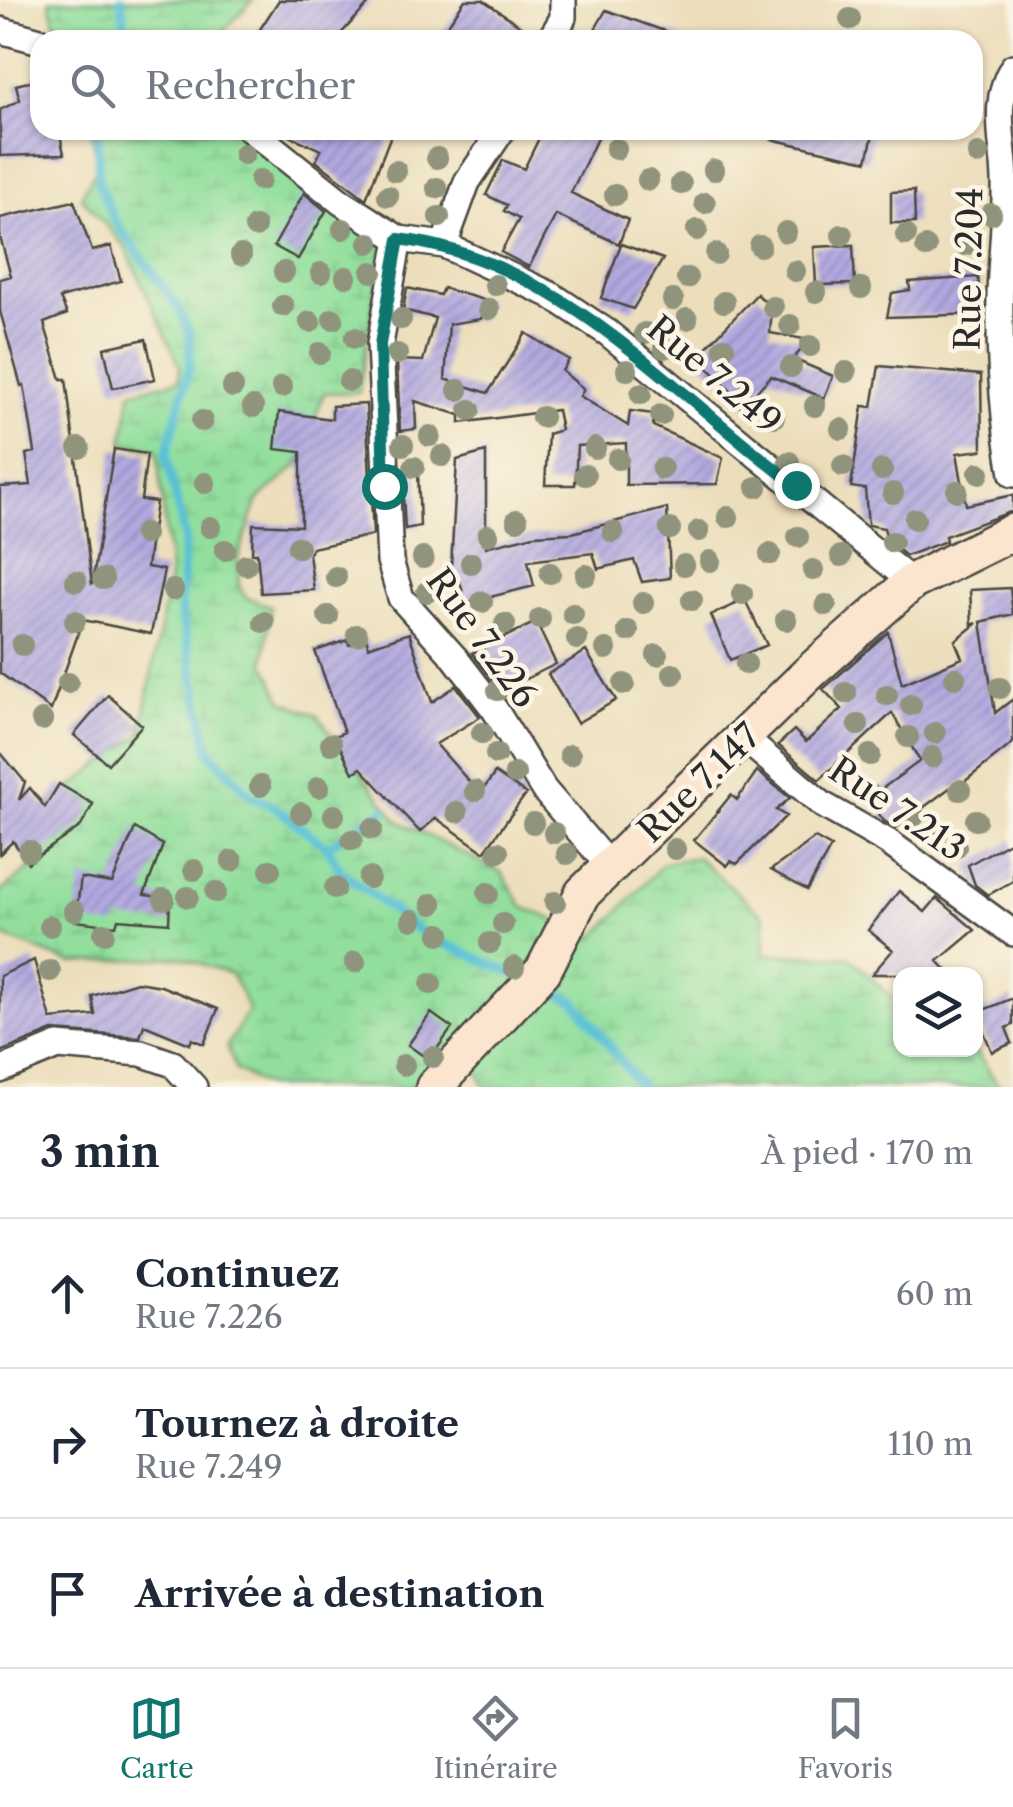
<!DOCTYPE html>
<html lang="fr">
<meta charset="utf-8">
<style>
body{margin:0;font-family:"Libre Caslon Text",serif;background:#f6f6f7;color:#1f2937}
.controls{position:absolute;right:30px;bottom:30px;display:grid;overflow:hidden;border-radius:20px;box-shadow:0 2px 8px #0004}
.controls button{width:90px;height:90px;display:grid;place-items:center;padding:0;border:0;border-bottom:2px solid #e0e1e3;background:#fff;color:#1f2937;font:50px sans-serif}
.stop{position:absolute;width:30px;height:30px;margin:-22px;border:8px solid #0f766e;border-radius:50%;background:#fff}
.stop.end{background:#0f766e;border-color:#fff;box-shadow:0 2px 10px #0008}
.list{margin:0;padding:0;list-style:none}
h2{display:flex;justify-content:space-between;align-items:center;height:130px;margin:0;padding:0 40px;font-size:42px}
h2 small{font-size:32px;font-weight:400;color:#747a83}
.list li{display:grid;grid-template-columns:65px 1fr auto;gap:30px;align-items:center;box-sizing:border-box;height:150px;padding:0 40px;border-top:2px solid #e0e1e3}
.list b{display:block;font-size:38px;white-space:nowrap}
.list p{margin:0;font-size:32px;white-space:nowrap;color:#747a83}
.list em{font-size:32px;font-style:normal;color:#747a83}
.icon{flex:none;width:55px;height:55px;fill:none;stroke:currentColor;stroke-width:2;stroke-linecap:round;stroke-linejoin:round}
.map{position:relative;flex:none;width:1013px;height:1087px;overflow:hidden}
.search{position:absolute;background:#fff;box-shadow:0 2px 8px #0004;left:30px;right:30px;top:30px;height:110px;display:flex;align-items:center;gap:25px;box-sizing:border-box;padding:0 35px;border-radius:30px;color:#747a83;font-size:38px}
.sheet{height:580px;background:#fff}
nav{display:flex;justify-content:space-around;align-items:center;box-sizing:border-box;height:140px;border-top:2px solid #e0e1e3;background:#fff;font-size:28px;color:#747a83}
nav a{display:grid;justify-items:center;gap:5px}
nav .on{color:#0f766e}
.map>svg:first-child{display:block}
.wetland{fill:url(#wetland-marsh);stroke:#5e8564;stroke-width:2.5}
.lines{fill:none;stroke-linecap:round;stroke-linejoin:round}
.stream{stroke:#58c0d6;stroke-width:9}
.building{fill:url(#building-hatch)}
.street-casing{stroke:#484641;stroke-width:30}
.secondary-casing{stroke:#484641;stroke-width:40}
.street{stroke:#fff;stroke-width:25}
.secondary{stroke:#fbe5cf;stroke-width:35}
.tree{fill:#90947c}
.route{stroke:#0f766e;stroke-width:12}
.labels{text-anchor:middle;stroke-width:9;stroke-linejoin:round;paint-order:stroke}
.street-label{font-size:35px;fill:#2b2b2b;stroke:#fcf5e5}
</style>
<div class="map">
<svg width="1013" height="1087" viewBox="0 0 1013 1087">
<defs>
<pattern id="wetland-marsh" width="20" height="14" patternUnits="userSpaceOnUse" patternTransform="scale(2.5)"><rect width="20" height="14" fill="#92df9d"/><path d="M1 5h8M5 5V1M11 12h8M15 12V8" fill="none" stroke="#7ec087"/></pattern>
<pattern id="building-hatch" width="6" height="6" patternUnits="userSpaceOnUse" patternTransform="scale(2.5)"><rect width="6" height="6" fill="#b2a9e1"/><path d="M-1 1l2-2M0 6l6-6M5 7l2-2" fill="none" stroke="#918ab7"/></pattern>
</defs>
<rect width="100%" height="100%" fill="#fcf5e5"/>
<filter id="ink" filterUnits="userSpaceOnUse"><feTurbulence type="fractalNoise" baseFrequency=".01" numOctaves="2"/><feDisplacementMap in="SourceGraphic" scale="20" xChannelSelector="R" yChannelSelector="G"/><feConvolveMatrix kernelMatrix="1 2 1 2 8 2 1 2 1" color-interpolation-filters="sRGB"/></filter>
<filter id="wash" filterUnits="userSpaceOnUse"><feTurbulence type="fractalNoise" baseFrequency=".0048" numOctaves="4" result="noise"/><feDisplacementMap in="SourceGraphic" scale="40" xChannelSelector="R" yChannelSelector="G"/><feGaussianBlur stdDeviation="2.25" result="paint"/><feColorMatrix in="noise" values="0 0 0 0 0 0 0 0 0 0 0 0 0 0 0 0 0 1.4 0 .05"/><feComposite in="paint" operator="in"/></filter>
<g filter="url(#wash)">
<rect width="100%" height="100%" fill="#ecdebb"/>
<path class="wetland" d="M49,0h204l-38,40h-155z
M91,130h159l132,116 -23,146 -35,1 -26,72 -40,35 -20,58 1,28 6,11 26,9 -7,56 19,39 34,14 81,106 103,51 22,35 72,30 69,-74 33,-6 68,60v37l85,3 50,49v44h75l25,37h-516l-17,-47 -57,47h-142l-32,-17 -9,-24 22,-36 -18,-36 -50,-17 -110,6 -71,-28v-43l36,-28 3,-52 102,-78 29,-163 -13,-121 -34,-8 8,-50 48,-12 1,-14 -55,-119 -44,-50 16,-30z"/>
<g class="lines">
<path class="stream" d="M119,40l6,-16 -4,-24
M97,130l2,53 16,39 63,85 12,27v32l-24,89 19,82 -5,72 29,142 42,45 24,11 52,40 13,23 83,64 102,45
M327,847l57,-37
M540,985l35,16 66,86"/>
</g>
<g id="blocks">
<path class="building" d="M279,0h93l-37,40h-82z
M465,0h18l52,36 -1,4h-97z
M606,10l75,27 -1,3h-91z
M40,79v51h19l5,24 -64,2v-46l20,-10 -4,-15z
M277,130h116l-27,69 -50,-38 5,-11z
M543,130h58l-30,63 57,27 -9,24 -63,-29 -27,52 -28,-15 18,-33 -15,-8 3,-6 -21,-10 17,-35 21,9z
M773,130h101l-7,31 -96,-22z
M914,191l1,32h-24v-31z
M304,193l22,18 -28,48 -24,-13z
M74,201l18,50 19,-5 10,35 -61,17 7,16 -23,9 17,56h5l26,206 22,-136 33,5 -6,46 15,2 -9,65 17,3 -13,64 -68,-14 -32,90 -51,-37v-186l31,-2 -5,-31 9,-2 -11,-67 -3,1 -21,-75v-32l11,-3 -11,-39v-19z
M621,244l42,15 -30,50 -32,-11z
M853,245l2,39 -39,1 -2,-38z
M978,277l4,37 -95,3 5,-24 18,-3 -1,-8z
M407,288l33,7 3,-7 45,13 -7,18 -32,5 -4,55 43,14 38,-60 43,27 -7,11 22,18 -4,7 48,30 2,-15 24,3 -1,12 70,32 -6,26 -91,1v-42l-49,3 -2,39h-30l3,-51 13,-4 -4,-20 -97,13v-8l-45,-14 1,28 -16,2 -3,-71 26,1 12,-43 -32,-8z
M757,294l15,14 -2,25 40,7 -17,19 40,17 -9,22 -53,-22 -26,28 -48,-47z
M146,339l9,40 -42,9 -9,-40z
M879,366l102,9 1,75 -25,3 9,52 47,-10v16l-68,25 1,5 -40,15 -18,-15 -4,-13 -16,-3 -3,-36 -14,-2 12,-81 9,1z
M366,404l7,131 -61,13 -3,6 5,36 -53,3 -4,-40h-5l1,-29 48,2v-74l-26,-3 4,-37 53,7v-13z
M486,452v95l48,-12 38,-2 95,-25 3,70 -28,4 -8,-22 -36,9 -5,-16 -65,8 6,25 -68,17 -6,-21 -10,2 7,-124z
M418,472l2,54 -15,3 -3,-53z
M1010,588l3,26 -32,8 14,91 18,-14v44l-59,47 -3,-3 -55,41 -12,-7 -16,-22 52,-38 -28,-48 -73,67 -41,-35 16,-15 12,12 36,-33 -19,-20 65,-57 14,52 60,-26 -7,-17 22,-18 -5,2 -2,-35z
M745,600l22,45 -37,15 -19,-45z
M536,622l20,42 -55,27 -29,-38z
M409,633l23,69 24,-16 24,31 -44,27 44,50 15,-21 31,21 -42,58 -48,-34 -16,14 -59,-64 -8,5 -18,-37 9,-4 -29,-81 33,-11 1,5 18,-5 1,7z
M586,651l30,49 -39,23 -29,-49z
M108,695l34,30 -34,39 -34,-29z
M0,752l25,30 -6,18 11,-12 15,19 14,-23 34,20 -12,22 -53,37 -15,-22 -13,13z
M757,771l33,27 -14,12 10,6 -49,48 -6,-3 -4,5 -33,-26 37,-45 6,5z
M135,828l28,17 -19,50 26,3 -1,25 -51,-4 -2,7 -41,-5 6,-43 31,5z
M815,838l16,9 -24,43 -36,-20z
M1013,840v41l-25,14 -13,-10 -7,-20z
M899,891l26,21 12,-14 38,32 -37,31 12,13h-78l21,-24 -25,-20z
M34,960l17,59 44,-4 -3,-19 45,-14 24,4 57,23 -14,35 -12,-5 -2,5 -46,-19 -4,12 -87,-6 -53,21v-76z
M1013,998v27l-7,3 6,15 -20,9 -16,-39z
M431,1013l21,15 -23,32 -21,-15z"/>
</g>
</g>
<g filter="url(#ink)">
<use href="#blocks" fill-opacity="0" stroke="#484641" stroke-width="2.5"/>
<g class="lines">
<g class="street-casing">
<path id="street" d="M0,30l40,11
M550,40l13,-22v-18
M1013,67c-22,35 -9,74 -8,113 1,39 -4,78 -5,116 -1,60 3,120 13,178
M251,130l90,72 58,37 45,6 107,50 57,38 304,249
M399,239l-19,105 10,217 11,37 54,60 40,52 49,80 67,78
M444,245l23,-63 35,-52
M745,739l78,66 65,37 125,91
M0,1070l58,-24 83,7 32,11 21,23"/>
</g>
<g class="secondary-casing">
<path id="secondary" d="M434,1087l109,-116 40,-78 228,-222 101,-89 101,-50"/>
</g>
<use href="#street" class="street"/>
<use href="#secondary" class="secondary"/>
</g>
<g class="tree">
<circle cx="850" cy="19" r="11"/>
<circle cx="616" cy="149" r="11"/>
<circle cx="244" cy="154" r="11"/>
<circle cx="978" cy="154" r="11"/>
<circle cx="437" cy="158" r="11"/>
<circle cx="714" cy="170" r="11"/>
<circle cx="396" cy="171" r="11"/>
<circle cx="260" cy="180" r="11"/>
<circle cx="648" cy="180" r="11"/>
<circle cx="681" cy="184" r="11"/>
<circle cx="437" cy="188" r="11"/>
<circle cx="615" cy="195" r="11"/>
<circle cx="388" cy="196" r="11"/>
<circle cx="705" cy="203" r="11"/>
<circle cx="991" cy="214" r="11"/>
<circle cx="439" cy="217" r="11"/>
<circle cx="255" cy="227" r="11"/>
<circle cx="343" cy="229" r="11"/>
<circle cx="697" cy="230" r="11"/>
<circle cx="786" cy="232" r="11"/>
<circle cx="842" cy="235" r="11"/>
<circle cx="906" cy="235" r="11"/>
<circle cx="369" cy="243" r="11"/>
<circle cx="965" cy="245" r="11"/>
<circle cx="760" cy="246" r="11"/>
<circle cx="926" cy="247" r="11"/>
<circle cx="716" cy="254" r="11"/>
<circle cx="241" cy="255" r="11"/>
<circle cx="795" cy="271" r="11"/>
<circle cx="284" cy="272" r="11"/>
<circle cx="372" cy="272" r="11"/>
<circle cx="321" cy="273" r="11"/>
<circle cx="346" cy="277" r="11"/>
<circle cx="687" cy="278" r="11"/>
<circle cx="495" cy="285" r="11"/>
<circle cx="861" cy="288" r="11"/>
<circle cx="816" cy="292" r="11"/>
<circle cx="673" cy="300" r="11"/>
<circle cx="724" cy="302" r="11"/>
<circle cx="283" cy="306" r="11"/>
<circle cx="773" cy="307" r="11"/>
<circle cx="489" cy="309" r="11"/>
<circle cx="333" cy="319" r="11"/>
<circle cx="401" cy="319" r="11"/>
<circle cx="687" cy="319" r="11"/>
<circle cx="310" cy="322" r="11"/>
<circle cx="790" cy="325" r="11"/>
<circle cx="645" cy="333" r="11"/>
<circle cx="355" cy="338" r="11"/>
<circle cx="810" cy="346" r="11"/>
<circle cx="664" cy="348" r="11"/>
<circle cx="724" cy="348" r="11"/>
<circle cx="320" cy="353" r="11"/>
<circle cx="397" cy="354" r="11"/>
<circle cx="791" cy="367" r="11"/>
<circle cx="627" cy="370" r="11"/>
<circle cx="846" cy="372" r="11"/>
<circle cx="349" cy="381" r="11"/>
<circle cx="233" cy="387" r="11"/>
<circle cx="282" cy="387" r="11"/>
<circle cx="458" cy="390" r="11"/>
<circle cx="641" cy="394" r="11"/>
<circle cx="749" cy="403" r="11"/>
<circle cx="815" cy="406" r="11"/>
<circle cx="253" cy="407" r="11"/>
<circle cx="470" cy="410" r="11"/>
<circle cx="661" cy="415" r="11"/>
<circle cx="542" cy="417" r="11"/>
<circle cx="774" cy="417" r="11"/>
<circle cx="202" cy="421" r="11"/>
<circle cx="841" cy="429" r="11"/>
<circle cx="430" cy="436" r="11"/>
<circle cx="403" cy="445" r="11"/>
<circle cx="79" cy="448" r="11"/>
<circle cx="595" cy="448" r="11"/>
<circle cx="442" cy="456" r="11"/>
<circle cx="618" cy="459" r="11"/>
<circle cx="789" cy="462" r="11"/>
<circle cx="843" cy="466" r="11"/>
<circle cx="414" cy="467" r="11"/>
<circle cx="662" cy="469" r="11"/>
<circle cx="882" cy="470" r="11"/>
<circle cx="979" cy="473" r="11"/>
<circle cx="585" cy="475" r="11"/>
<circle cx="205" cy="483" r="11"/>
<circle cx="757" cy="487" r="11"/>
<circle cx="957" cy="491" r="11"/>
<circle cx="893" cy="493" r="11"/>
<circle cx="728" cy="517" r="11"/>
<circle cx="915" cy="519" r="11"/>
<circle cx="517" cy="520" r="11"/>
<circle cx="210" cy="527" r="11"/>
<circle cx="670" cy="529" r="11"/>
<circle cx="699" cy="531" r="11"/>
<circle cx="613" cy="532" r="11"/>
<circle cx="144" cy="534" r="11"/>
<circle cx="488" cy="535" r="11"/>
<circle cx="798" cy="537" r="11"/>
<circle cx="892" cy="542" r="11"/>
<circle cx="298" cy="547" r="11"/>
<circle cx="225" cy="550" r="11"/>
<circle cx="770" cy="554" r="11"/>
<circle cx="841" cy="556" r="11"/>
<circle cx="423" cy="558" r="11"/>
<circle cx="710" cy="561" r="11"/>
<circle cx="471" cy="563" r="11"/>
<circle cx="246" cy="565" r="11"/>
<circle cx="684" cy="565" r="11"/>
<circle cx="813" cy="570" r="11"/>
<circle cx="550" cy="573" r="11"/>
<circle cx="586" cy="575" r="11"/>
<circle cx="336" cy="577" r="11"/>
<circle cx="103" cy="579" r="11"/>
<circle cx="76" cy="581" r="11"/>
<circle cx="173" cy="590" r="11"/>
<circle cx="427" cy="592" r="11"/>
<circle cx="742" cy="594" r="11"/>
<circle cx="692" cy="600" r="11"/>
<circle cx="482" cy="602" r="11"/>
<circle cx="643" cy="603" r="11"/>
<circle cx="826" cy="605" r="11"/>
<circle cx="573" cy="614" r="11"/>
<circle cx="328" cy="616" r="11"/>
<circle cx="540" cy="619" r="11"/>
<circle cx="786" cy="620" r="11"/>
<circle cx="75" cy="621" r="11"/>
<circle cx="264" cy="622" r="11"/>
<circle cx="505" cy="624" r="11"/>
<circle cx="628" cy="631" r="11"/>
<circle cx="357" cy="635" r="11"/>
<circle cx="577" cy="639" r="11"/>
<circle cx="22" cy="645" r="11"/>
<circle cx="606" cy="649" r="11"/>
<circle cx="657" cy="655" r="11"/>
<circle cx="746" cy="664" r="11"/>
<circle cx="673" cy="674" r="11"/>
<circle cx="955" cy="678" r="11"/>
<circle cx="68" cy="683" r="11"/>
<circle cx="624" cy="684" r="11"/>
<circle cx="1000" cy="688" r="11"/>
<circle cx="498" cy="690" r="11"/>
<circle cx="846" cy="693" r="11"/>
<circle cx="887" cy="695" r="11"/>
<circle cx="911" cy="705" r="11"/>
<circle cx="42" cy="720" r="11"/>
<circle cx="858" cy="725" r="11"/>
<circle cx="482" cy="733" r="11"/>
<circle cx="935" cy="733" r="11"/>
<circle cx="908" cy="737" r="11"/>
<circle cx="331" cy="744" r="11"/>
<circle cx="496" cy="754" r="11"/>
<circle cx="570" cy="755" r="11"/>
<circle cx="870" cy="755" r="11"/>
<circle cx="932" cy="757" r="11"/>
<circle cx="843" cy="770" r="11"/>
<circle cx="515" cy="774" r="11"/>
<circle cx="260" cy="786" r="11"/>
<circle cx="319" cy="787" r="11"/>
<circle cx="960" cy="790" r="11"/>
<circle cx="475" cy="791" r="11"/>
<circle cx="871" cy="795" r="11"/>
<circle cx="457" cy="812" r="11"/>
<circle cx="301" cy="813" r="11"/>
<circle cx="334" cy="815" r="11"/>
<circle cx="914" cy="816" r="11"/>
<circle cx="976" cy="820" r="11"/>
<circle cx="533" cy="823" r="11"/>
<circle cx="372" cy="829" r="11"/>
<circle cx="938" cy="832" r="11"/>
<circle cx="554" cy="833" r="11"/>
<circle cx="352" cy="840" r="11"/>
<circle cx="956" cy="847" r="11"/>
<circle cx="675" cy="849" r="11"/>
<circle cx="29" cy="851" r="11"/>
<circle cx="498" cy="852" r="11"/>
<circle cx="567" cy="854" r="11"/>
<circle cx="232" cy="861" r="11"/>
<circle cx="194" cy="870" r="11"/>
<circle cx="270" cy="870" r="11"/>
<circle cx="369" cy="878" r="11"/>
<circle cx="335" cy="888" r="11"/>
<circle cx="216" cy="892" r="11"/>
<circle cx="488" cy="893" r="11"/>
<circle cx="188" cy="897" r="11"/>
<circle cx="164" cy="899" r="11"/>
<circle cx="555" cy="902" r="11"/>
<circle cx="432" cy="904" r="11"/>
<circle cx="74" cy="911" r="11"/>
<circle cx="412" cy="920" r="11"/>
<circle cx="503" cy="924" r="11"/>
<circle cx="50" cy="926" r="11"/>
<circle cx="104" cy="933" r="11"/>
<circle cx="440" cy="934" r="11"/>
<circle cx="490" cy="943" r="11"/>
<circle cx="355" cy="962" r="11"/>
<circle cx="514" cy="967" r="11"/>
<circle cx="50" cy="971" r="11"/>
<circle cx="431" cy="984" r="11"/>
<circle cx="433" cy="1057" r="11"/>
<circle cx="404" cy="1065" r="11"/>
</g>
</g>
<g class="lines" filter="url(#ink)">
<path class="route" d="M384,486l-4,-142 19,-105c159,19 275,155 397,246"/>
</g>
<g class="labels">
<g class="street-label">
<text transform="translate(969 269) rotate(-89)" y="12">Rue 7.204</text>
<text transform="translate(714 375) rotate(40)" y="12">Rue 7.249</text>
<text transform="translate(482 638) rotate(54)" y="12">Rue 7.226</text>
<text transform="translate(699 783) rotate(-44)" y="12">Rue 7.147</text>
<text transform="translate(897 809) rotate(34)" y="12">Rue 7.213</text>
</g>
</g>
</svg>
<div class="controls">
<button><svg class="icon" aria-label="layers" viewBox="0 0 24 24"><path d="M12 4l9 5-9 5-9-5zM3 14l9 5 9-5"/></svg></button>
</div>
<div class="stop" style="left:384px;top:486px"></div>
<div class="stop end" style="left:796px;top:485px"></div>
<div class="search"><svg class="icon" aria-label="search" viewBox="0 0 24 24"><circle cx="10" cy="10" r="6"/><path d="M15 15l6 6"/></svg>Rechercher</div>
</div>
<section class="sheet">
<h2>3 min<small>À pied · 170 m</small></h2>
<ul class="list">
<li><svg class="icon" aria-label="ahead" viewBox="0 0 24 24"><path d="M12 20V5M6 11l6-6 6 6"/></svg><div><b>Continuez</b><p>Rue 7.226</p></div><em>60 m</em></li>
<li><svg class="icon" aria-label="right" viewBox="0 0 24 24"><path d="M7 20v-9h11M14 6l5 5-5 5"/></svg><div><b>Tournez à droite</b><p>Rue 7.249</p></div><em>110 m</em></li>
<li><svg class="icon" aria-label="arrive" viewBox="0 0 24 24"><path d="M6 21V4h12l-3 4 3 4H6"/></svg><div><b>Arrivée à destination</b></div></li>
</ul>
</section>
<nav>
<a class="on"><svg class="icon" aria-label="map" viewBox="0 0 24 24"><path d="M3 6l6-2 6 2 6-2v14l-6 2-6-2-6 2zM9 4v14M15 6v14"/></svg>Carte</a>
<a><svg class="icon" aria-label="directions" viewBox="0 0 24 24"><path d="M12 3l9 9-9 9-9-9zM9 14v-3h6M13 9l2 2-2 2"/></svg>Itinéraire</a>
<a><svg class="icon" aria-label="saved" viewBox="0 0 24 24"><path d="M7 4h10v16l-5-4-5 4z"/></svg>Favoris</a>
</nav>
